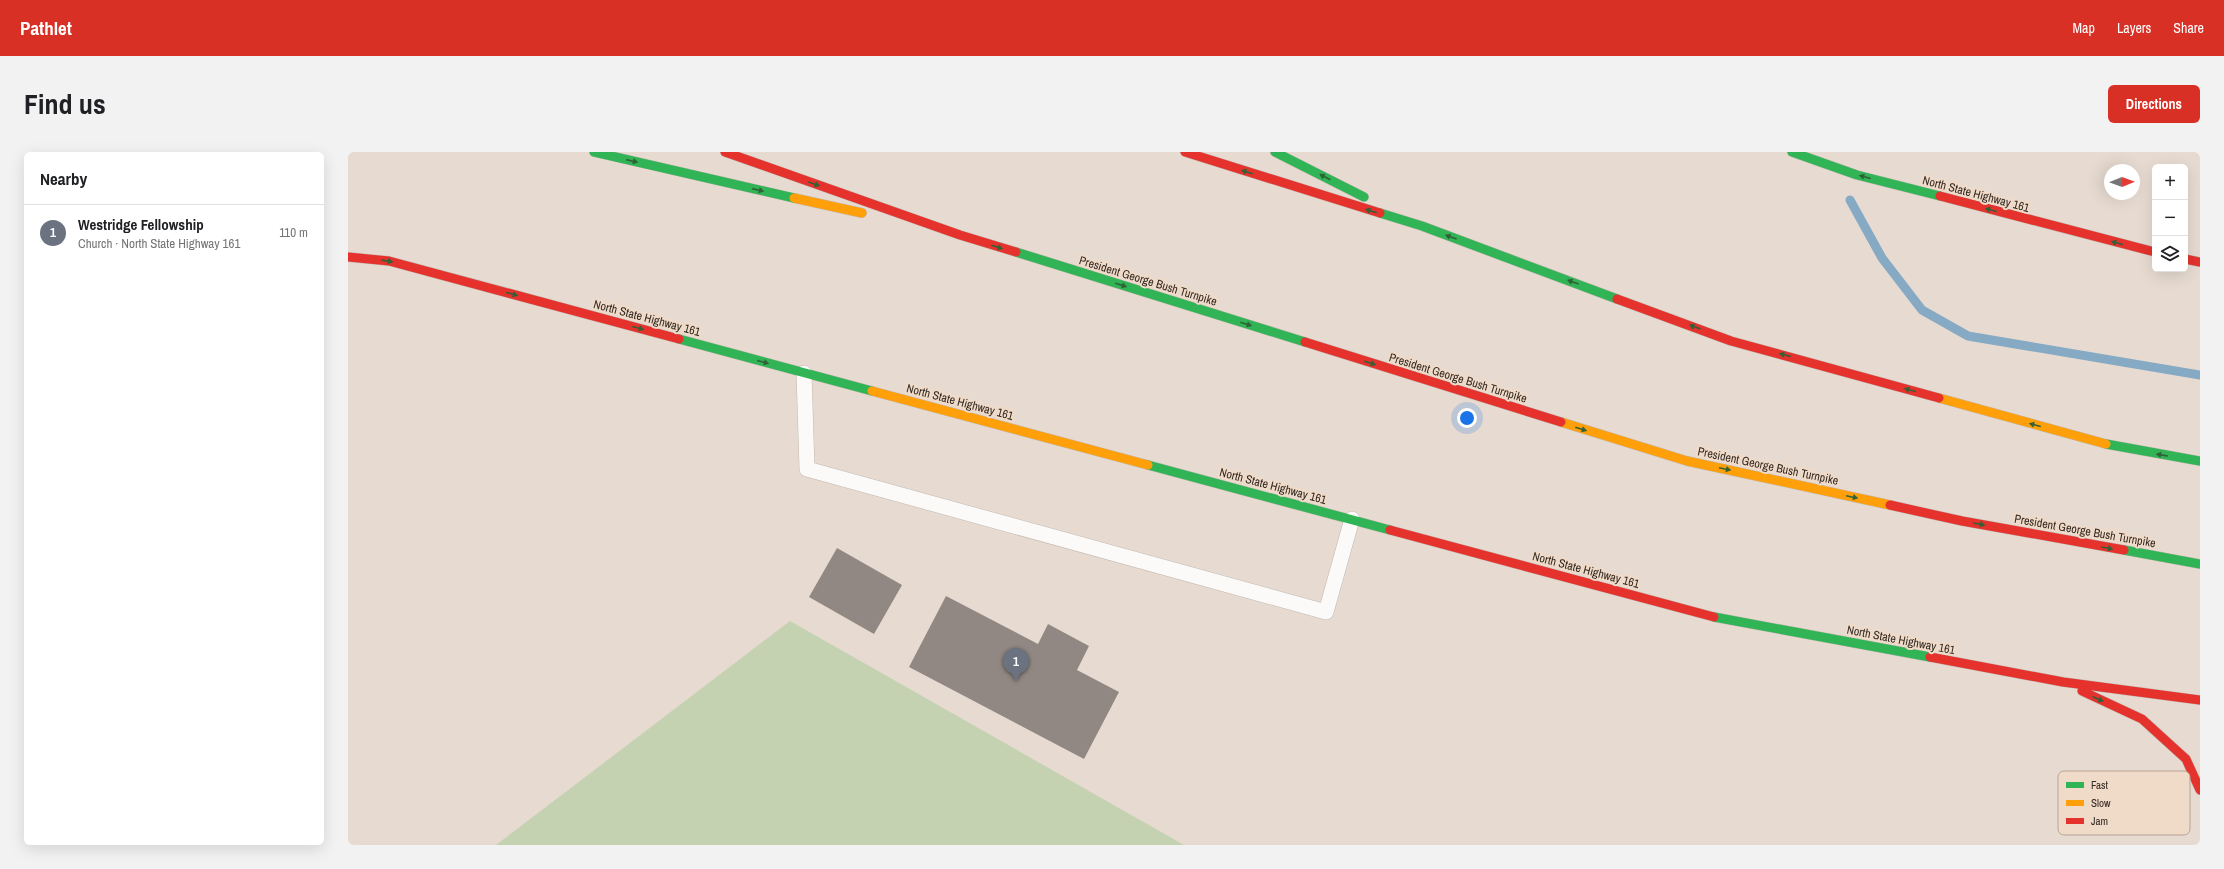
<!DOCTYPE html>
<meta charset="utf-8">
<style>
body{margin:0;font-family:"Archivo Narrow",sans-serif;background:#f2f2f2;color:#202124}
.controls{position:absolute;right:12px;top:12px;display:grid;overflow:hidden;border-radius:6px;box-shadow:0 4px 16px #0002}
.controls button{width:36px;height:36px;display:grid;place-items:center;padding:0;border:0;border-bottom:1px solid #e0e0e0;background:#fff;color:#202124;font:20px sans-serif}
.compass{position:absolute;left:1756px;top:12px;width:36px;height:36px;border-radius:50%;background:#fff;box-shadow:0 4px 16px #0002;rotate:89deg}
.you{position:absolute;left:1119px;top:266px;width:14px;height:14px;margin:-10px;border:3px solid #fff;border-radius:50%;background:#1a73e8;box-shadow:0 0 0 6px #1a73e833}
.badge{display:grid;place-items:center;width:26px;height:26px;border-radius:50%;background:#d93025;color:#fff;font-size:13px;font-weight:700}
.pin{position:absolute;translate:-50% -33px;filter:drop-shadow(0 1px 2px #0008)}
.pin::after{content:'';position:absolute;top:21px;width:14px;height:12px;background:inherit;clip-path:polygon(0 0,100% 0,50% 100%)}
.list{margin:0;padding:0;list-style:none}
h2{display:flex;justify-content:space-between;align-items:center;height:52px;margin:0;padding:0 16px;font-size:17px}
h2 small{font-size:13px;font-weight:400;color:#757577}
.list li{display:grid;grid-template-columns:26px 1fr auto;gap:12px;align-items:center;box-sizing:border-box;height:56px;padding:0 16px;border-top:1px solid #e0e0e0}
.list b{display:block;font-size:15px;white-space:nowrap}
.list p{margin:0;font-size:13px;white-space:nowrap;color:#757577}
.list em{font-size:13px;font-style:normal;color:#757577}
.icon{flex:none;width:22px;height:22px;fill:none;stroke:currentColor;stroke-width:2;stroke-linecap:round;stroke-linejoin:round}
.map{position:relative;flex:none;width:1852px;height:693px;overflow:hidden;border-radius:6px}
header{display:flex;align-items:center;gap:24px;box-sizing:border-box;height:56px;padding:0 20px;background:#d93025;color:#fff}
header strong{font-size:19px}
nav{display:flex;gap:22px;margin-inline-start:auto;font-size:14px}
.intro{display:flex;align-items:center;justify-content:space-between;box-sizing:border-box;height:96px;padding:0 24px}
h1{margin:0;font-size:28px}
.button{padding:10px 18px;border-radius:6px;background:#d93025;color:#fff;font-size:14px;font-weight:700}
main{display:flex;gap:24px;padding:0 24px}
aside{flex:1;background:#fff;border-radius:6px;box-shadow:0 4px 16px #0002}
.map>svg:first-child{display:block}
.green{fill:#c4d2b2}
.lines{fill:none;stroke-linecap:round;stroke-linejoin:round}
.stream{stroke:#86aac4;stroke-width:9}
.building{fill:#928883}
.lane-casing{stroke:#c2b8b1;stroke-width:16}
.fast-casing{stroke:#c2b8b1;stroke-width:10}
.slow-casing{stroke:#c2b8b1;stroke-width:10}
.jam-casing{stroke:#c2b8b1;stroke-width:10}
.lane{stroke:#fbfaf8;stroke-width:15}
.fast{stroke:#30b455;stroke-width:9}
.slow{stroke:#ff9f0a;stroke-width:9}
.jam{stroke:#e5322d;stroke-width:9}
.oneway{fill:#316136}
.labels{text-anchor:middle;stroke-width:4;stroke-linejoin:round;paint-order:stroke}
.street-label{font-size:12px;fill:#322922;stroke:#f0dac8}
.key{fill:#f0dac8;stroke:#b7a596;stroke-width:1}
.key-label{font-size:11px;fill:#322922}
</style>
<header>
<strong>Pathlet</strong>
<nav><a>Map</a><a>Layers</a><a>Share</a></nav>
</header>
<div class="intro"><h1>Find us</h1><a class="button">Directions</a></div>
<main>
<aside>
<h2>Nearby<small></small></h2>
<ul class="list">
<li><span class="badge" style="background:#6b7280">1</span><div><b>Westridge Fellowship</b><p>Church · North State Highway 161</p></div><em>110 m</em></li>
</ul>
</aside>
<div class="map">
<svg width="1852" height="693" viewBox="0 0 1852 693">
<rect width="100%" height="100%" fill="#e7dbd1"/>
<path class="green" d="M442,469l394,224h-688z"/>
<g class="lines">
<path class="stream" d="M1502,48l32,58 40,52 46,26 232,39"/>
</g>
<path class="building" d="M489,396l65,37 -28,49 -65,-37z
M598,444l92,48 10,-20 41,22 -12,24 42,22 -35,67 -175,-92z"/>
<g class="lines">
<g class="lane-casing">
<path id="lane" d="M456,221l3,96 519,143 26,-93"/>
</g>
<g class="fast-casing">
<path id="fast" d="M246,0l200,46
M927,0l89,45
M1444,0l65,23 83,21
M1032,61l42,13 195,73
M668,100l289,90
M331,187l193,52
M1758,292l94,17
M800,313l242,65
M1776,398l76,14
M1366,465l216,40"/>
</g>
<g class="slow-casing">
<path id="slow" d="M446,46l68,15
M524,239l276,74
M1591,246l167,46
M1213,270l126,39 203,44"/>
</g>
<g class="jam-casing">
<path id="jam" d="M377,0l235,83 56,17
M837,0l195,61
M1592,44l215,56
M0,105l41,4 290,78
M1837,107l15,3
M1269,147l114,42 208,57
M957,190l256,80
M1542,353l72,16 162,29
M1042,378l324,87
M1582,505l133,25 137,18
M1734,539l60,28 44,40 14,31"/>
</g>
<use href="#lane" class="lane"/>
<use href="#fast" class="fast"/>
<use href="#slow" class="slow"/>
<use href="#jam" class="jam"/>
</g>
<defs><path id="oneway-solid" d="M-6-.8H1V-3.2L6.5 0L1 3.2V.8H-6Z"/></defs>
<g class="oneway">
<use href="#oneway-solid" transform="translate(284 9) rotate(13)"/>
<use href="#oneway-solid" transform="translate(899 20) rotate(-163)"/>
<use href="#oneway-solid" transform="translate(977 25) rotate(-153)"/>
<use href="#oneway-solid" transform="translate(1517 25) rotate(-165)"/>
<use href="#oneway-solid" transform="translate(466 32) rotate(19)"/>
<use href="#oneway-solid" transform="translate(410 38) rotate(13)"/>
<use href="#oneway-solid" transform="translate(1643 58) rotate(-165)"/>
<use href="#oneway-solid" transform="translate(1023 59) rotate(-163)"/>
<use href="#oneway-solid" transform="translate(1103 85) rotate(-160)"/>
<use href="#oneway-solid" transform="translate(1769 91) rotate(-165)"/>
<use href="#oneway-solid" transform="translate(649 95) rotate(17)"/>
<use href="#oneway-solid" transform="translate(39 109) rotate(9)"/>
<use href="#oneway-solid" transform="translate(1225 130) rotate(-160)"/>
<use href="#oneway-solid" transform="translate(773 133) rotate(17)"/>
<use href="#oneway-solid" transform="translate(164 142) rotate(15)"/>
<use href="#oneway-solid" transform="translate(898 172) rotate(17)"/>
<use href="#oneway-solid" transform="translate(1347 175) rotate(-160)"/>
<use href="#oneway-solid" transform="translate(290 176) rotate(15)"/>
<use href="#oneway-solid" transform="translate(1437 203) rotate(-165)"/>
<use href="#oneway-solid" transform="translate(415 210) rotate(15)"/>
<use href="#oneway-solid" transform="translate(1022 211) rotate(17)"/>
<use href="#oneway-solid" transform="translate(1562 238) rotate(-165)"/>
<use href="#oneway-solid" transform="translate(1687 273) rotate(-165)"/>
<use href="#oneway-solid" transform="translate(1233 277) rotate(17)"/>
<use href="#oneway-solid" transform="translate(1814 303) rotate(-171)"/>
<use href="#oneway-solid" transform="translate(1377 317) rotate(12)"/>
<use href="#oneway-solid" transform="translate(1504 345) rotate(12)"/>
<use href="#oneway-solid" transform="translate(1631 372) rotate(10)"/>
<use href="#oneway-solid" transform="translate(1759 396) rotate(10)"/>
<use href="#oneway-solid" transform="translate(1750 547) rotate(24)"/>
</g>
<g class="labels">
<g class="street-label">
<text transform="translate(1628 42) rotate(15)" y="4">North State Highway 161</text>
<text transform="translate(800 129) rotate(17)" y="4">President George Bush Turnpike</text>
<text transform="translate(299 166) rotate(15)" y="4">North State Highway 161</text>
<text transform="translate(1110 226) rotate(17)" y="4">President George Bush Turnpike</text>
<text transform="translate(612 250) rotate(15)" y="4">North State Highway 161</text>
<text transform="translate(1420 314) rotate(12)" y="4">President George Bush Turnpike</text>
<text transform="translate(925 334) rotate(15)" y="4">North State Highway 161</text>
<text transform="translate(1737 379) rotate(10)" y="4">President George Bush Turnpike</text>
<text transform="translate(1238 418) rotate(15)" y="4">North State Highway 161</text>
<text transform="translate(1553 488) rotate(11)" y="4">North State Highway 161</text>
</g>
</g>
<rect x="1710" y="619" width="132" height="64" rx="6" class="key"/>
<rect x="1718" y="630" width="18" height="6" fill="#30b455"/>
<rect x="1718" y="648" width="18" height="6" fill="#ff9f0a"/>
<rect x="1718" y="666" width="18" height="6" fill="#e5322d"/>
<g class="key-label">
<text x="1743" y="637">Fast</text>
<text x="1743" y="655">Slow</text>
<text x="1743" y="673">Jam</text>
</g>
</svg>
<div class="controls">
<button>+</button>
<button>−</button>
<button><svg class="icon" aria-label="layers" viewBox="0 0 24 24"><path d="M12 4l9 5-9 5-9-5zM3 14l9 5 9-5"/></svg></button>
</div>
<svg class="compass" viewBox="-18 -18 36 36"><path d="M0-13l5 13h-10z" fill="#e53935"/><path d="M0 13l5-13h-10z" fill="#757577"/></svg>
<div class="you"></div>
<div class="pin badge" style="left:668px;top:529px;background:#6b7280">1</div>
</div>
</main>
